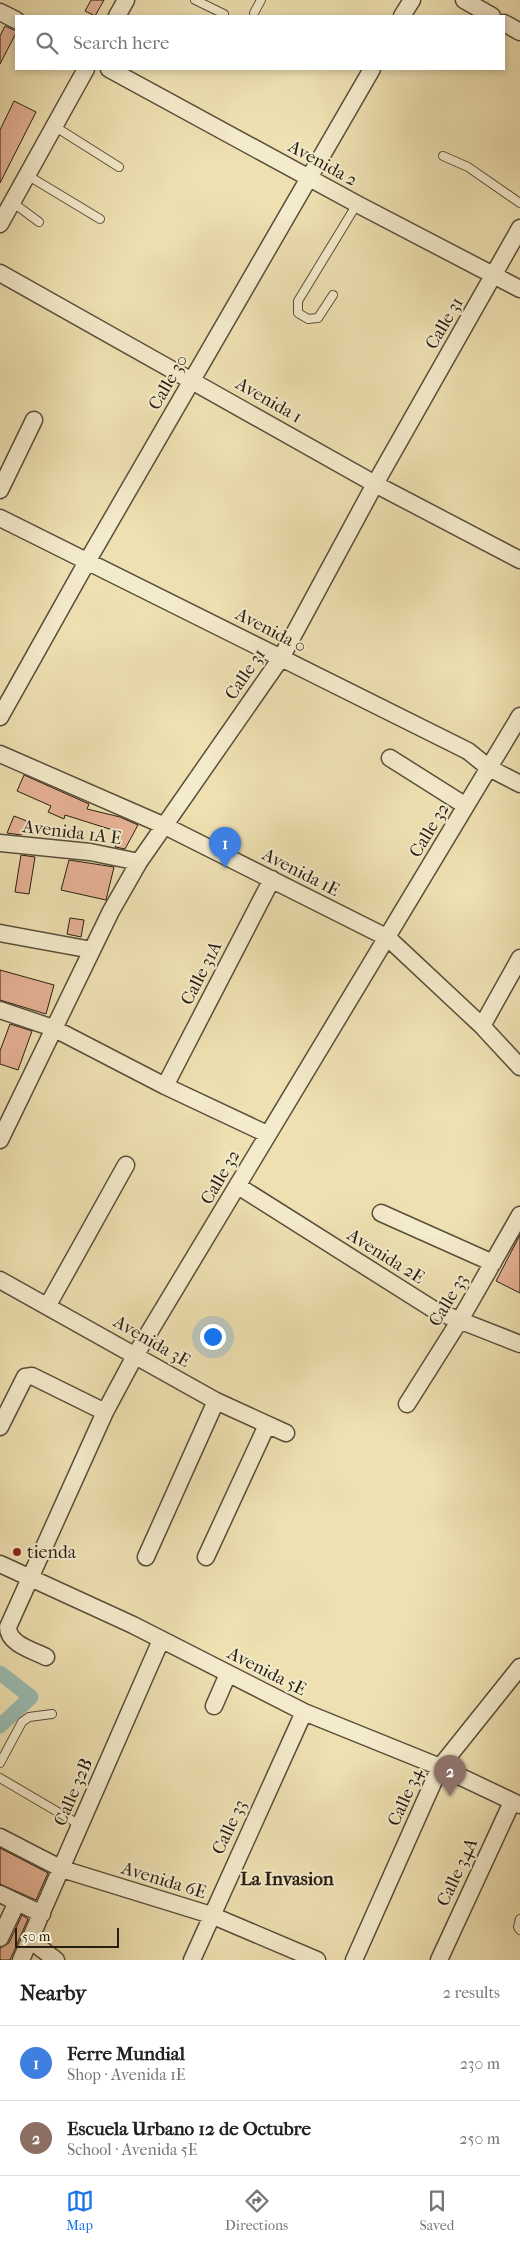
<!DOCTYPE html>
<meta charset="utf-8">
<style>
body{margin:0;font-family:"IM FELL French Canon",serif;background:#f6f6f6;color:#222}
.scale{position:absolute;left:15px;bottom:12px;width:104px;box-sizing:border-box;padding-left:5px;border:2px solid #271e12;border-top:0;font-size:14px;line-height:18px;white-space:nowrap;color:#271e12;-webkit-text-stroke:4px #f4ebcc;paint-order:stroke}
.you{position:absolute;left:212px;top:1336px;width:18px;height:18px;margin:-12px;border:4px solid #fff;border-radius:50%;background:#1a73e8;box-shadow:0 0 0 8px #1a73e833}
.badge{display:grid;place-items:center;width:32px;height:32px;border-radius:50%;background:#1a73e8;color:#fff;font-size:16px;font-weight:700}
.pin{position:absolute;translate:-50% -41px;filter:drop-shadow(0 1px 2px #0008)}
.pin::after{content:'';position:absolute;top:26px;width:18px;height:15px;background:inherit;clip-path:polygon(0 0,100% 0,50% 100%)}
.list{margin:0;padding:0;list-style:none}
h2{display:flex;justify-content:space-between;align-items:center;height:65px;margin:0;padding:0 20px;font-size:21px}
h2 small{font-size:16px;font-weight:400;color:#767676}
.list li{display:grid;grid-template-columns:32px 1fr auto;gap:15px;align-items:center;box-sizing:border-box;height:75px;padding:0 20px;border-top:1px solid #e0e0e0}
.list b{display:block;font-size:19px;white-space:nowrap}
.list p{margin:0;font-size:16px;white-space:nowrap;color:#767676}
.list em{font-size:16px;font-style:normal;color:#767676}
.icon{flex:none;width:28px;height:28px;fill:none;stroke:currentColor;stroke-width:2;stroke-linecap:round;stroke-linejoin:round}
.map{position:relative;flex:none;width:520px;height:1960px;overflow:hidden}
.search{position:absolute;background:#fff;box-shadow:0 2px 8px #0003;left:15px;right:15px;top:15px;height:55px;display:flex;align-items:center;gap:12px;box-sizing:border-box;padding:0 18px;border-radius:0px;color:#767676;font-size:19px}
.sheet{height:215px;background:#fff}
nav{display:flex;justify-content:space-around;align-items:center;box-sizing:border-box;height:70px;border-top:1px solid #e0e0e0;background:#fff;font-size:14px;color:#767676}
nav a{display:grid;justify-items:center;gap:2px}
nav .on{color:#1a73e8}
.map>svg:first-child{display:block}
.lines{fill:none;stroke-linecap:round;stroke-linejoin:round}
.canal{stroke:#9abcb1;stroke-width:15}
.building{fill:#e7b396;stroke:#271e12}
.lane-casing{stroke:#594e3a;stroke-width:10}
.street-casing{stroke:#594e3a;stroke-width:19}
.lane{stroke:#f4ebcc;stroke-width:8}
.street{stroke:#f4ebcc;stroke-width:16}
.poi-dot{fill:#8f2418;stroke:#f4ebcc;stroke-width:2}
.labels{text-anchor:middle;stroke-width:4;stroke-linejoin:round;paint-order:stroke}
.street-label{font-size:18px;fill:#271e12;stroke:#f4ebcc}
.poi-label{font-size:18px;fill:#271e12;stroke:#f4ebcc;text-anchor:start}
.neighbourhood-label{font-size:19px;font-weight:bold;fill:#271e12;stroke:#f4ebcc}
</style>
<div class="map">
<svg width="520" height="1960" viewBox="0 0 520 1960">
<rect width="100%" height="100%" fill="#eee0b1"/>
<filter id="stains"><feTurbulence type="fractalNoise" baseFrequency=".004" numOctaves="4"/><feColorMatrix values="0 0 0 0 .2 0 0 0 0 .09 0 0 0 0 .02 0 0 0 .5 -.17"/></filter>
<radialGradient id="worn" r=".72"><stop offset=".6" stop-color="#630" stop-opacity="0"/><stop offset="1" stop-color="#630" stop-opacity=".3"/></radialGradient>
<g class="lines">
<path class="canal" d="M0,1673l31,24 -31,29"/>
</g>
<path class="building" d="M91,0h13l-9,16 -10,-5z
M5,26l11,5v2l-16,31v-28z
M14,101l22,11 -36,71v-53z
M24,775l65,29 -2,5 33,8 18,8 -13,24 -10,-2 7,-14 -57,-18 -1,4 -16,-7 3,-6 -34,-15z
M14,816l13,5 -6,14 -14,-2z
M21,855l14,2 -6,37 -14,-2z
M69,860l45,7 -8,33 -45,-10z
M70,918l14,2 -3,17 -14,-3z
M0,970l54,15 -8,29 -46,-14z
M10,1024l22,7 -14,39 -18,-6v-13z
M520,1235v58l-24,-12z
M0,1848l48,25 -12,27 -36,-16z
M22,1915l6,4 -18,41h-10v-12l9,-5z"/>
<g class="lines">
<g class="lane-casing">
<path id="lane" d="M195,0l29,14
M254,13l7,-13
M54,126l65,41
M443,156l25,11 52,36
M27,175l73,44
M12,202l27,20
M333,295l-15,23 -10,1 -10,-6v-12l59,-97
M0,1763l22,-41 7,-5 23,-3
M0,1778l80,47
M520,1919l-2,8 2,3"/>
</g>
<g class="street-casing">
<path id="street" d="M464,0l28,16
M0,12l16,8
M117,16l9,-16
M402,16l10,-16
M504,23l16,9
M109,69l248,135 163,85
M0,224l86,-155
M0,273l375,211 145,76
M0,490l34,-70
M0,518l468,233 21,17 31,16
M0,717l88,-157 284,-491
M0,754l165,72 223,112 94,88 38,41
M390,758l76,48
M0,843l90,9 49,10
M0,933l92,17
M0,1010l53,18 112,58 102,48
M482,1026l38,-68
M165,1086l107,-207
M0,1140l111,-229 28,-49 142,-204 94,-174 145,-256
M238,1186l198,125 84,33
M381,1213l112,50
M0,1280l216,121 70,32
M48,1305l78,-140
M407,1404l53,-84 60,-105
M0,1427l25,-50 7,-1 73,36
M146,1557l70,-156
M206,1557l61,-132
M0,1564l133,61 171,87 136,55 80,38
M46,1657c-14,-7 -38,-13 -38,-30l97,-215 31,-58 384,-638
M214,1706l14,-32
M0,1837l62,32 149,46 106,45
M0,1894l42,20
M0,1938l17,-36
M30,1940l26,20
M21,1960l140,-320
M192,1960l112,-248
M354,1960l86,-193 80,-100
M439,1960l73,-158"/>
</g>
<use href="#lane" class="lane"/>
<use href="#street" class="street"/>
</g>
<circle class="poi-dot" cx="17" cy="1552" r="5"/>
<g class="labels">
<g class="street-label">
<text transform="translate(323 163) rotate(29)" y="6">Avenida 2</text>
<text transform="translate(444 323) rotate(-60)" y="6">Calle 31</text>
<text transform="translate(168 382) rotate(-60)" y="6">Calle 30</text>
<text transform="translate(269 400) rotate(30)" y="6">Avenida 1</text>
<text transform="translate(271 630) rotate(27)" y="6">Avenida 0</text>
<text transform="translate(245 674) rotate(-56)" y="6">Calle 31</text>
<text transform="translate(429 830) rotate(-59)" y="6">Calle 32</text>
<text transform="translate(72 832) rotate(7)" y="6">Avenida 1A E</text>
<text transform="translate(301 872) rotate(27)" y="6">Avenida 1E</text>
<text transform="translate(201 973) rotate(-63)" y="6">Calle 31A</text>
<text transform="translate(220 1177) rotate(-60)" y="6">Calle 32</text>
<text transform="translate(386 1256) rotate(32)" y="6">Avenida 2E</text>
<text transform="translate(448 1300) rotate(-59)" y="6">Calle 33</text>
<text transform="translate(152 1341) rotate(30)" y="6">Avenida 3E</text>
<text transform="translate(267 1671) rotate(27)" y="6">Avenida 5E</text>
<text transform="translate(73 1792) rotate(-67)" y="6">Calle 32B</text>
<text transform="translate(405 1797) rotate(-66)" y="6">Calle 34</text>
<text transform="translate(229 1827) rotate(-65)" y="6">Calle 33</text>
<text transform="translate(457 1872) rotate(-65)" y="6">Calle 34A</text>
<text transform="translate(164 1880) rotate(17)" y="6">Avenida 6E</text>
</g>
<g class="poi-label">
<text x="27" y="1558">tienda</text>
</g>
<g class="neighbourhood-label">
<text x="287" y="1885">La Invasion</text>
</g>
</g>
<rect width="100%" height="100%" filter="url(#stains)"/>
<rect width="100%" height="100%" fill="url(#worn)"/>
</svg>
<div class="scale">50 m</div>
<div class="you"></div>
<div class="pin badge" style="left:225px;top:868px;background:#3f7fe0">1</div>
<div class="pin badge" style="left:450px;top:1796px;background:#8d6e63">2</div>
<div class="search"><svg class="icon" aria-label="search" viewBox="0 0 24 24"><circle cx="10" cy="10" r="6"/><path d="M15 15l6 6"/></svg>Search here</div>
</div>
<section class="sheet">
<h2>Nearby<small>2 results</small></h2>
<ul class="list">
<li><span class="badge" style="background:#3f7fe0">1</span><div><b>Ferre Mundial</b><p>Shop · Avenida 1E</p></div><em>230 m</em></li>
<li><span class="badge" style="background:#8d6e63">2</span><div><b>Escuela Urbano 12 de Octubre</b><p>School · Avenida 5E</p></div><em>250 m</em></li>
</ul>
</section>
<nav>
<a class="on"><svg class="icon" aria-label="map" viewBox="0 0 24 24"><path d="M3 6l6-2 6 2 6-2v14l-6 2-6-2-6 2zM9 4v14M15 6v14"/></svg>Map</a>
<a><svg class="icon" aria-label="directions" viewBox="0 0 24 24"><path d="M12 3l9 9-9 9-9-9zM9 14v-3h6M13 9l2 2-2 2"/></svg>Directions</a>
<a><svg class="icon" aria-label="saved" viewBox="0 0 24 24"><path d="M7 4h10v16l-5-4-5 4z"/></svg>Saved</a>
</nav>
